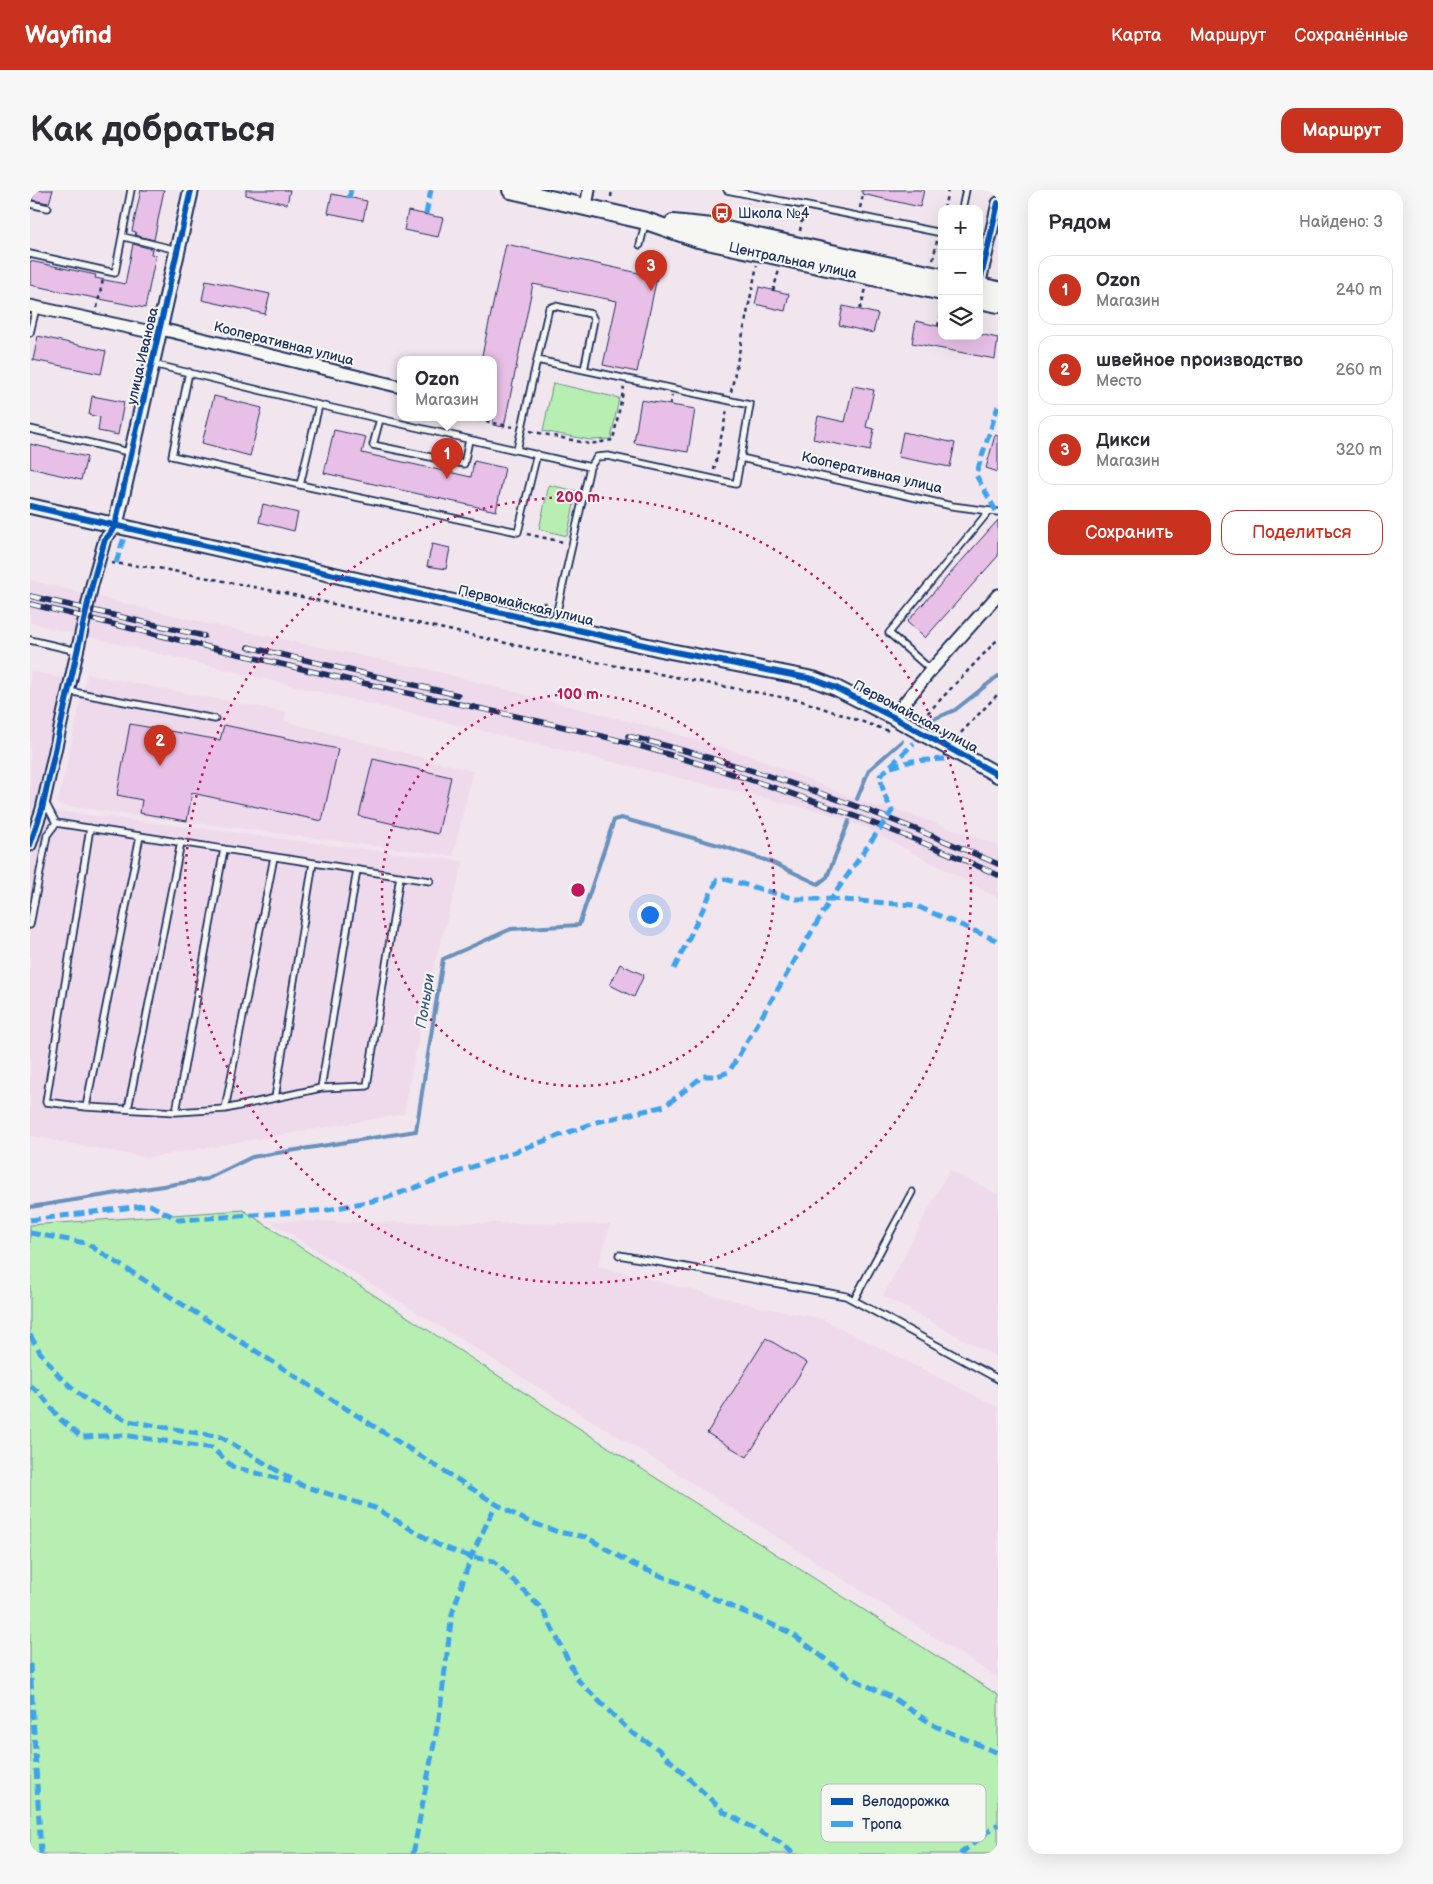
<!DOCTYPE html>
<html lang="ru">
<meta charset="utf-8">
<style>
body{margin:0;font-family:"Balsamiq Sans",sans-serif;background:#f7f7f7;color:#2b2b33}
.controls{position:absolute;right:15px;top:15px;display:grid;overflow:hidden;border-radius:10px;box-shadow:0 5px 20px #0002}
.controls button{width:45px;height:45px;display:grid;place-items:center;padding:0;border:0;border-bottom:1px solid #e1e1e2;background:#fff;color:#2b2b33;font:25px sans-serif}
.you{position:absolute;left:619px;top:724px;width:18px;height:18px;margin:-12px;border:4px solid #fff;border-radius:50%;background:#1a73e8;box-shadow:0 0 0 8px #1a73e833}
.badge{display:grid;place-items:center;width:32px;height:32px;border-radius:50%;background:#c8321e;color:#fff;font-size:16px;font-weight:700}
.pin{position:absolute;translate:-50% -41px;filter:drop-shadow(0 1px 2px #0008)}
.pin::after{content:'';position:absolute;top:26px;width:18px;height:15px;background:inherit;clip-path:polygon(0 0,100% 0,50% 100%)}
.popup{position:absolute;left:367px;top:166px;width:100px;height:65px;box-sizing:border-box;display:grid;place-content:center;border-radius:10px;background:#fff;filter:drop-shadow(0 1px 4px #0005);font-size:16px;white-space:nowrap;color:#7c7c81}
.popup b{font-size:19px;color:#2b2b33}
.popup::after{content:'';position:absolute;left:50%;top:100%;margin-left:-10px;border:10px solid transparent;border-top-color:#fff}
.list{margin:0;padding:0;list-style:none}
h2{display:flex;justify-content:space-between;align-items:center;height:65px;margin:0;padding:0 20px;font-size:21px}
h2 small{font-size:16px;font-weight:400;color:#7c7c81}
.list li{display:grid;grid-template-columns:32px 1fr auto;gap:15px;align-items:center;box-sizing:border-box;height:70px;margin:0 10px 10px;padding:0 10px;border:1px solid #e1e1e2;border-radius:15px}
.list b{display:block;font-size:19px;white-space:nowrap}
.list p{margin:0;font-size:16px;white-space:nowrap;color:#7c7c81}
.list em{font-size:16px;font-style:normal;color:#7c7c81}
.actions{display:flex;gap:10px;padding:15px 20px}
.actions a{flex:1;padding:11px 0;border:1px solid #c8321e;border-radius:15px;text-align:center;font-size:18px;color:#c8321e}
.actions .main{background:#c8321e;color:#fff}
.icon{flex:none;width:28px;height:28px;fill:none;stroke:currentColor;stroke-width:2;stroke-linecap:round;stroke-linejoin:round}
.map{position:relative;flex:none;width:968px;height:1664px;overflow:hidden;border-radius:15px}
header{display:flex;align-items:center;gap:30px;box-sizing:border-box;height:70px;padding:0 25px;background:#c8321e;color:#fff}
header strong{font-size:24px}
nav{display:flex;gap:28px;margin-inline-start:auto;font-size:18px}
.intro{display:flex;align-items:center;justify-content:space-between;box-sizing:border-box;height:120px;padding:0 30px}
h1{margin:0;font-size:35px}
.button{padding:12px 22px;border-radius:15px;background:#c8321e;color:#fff;font-size:18px;font-weight:700}
main{display:flex;gap:30px;padding:0 30px}
aside{flex:1;background:#fff;border-radius:15px;box-shadow:0 5px 20px #0002}
.map>svg:first-child{display:block}
.built{fill:#efdaec}
.green{fill:#b7efb2;stroke:#698f88}
.lines{fill:none;stroke-linecap:round;stroke-linejoin:round}
.stream{stroke:#6891bc;stroke-width:4}
.building{fill:#e8bfe6;stroke:#1b2f5e}
.service-casing{stroke:#1b2f5e;stroke-width:9}
.minor-casing{stroke:#1b2f5e;stroke-width:15}
.tertiary-casing{stroke:#1b2f5e;stroke-width:18}
.secondary-casing{stroke:#1b2f5e;stroke-width:20}
.path{stroke:#1b2f5e;stroke-width:2.5;stroke-dasharray:4 4;stroke-linecap:butt}
.service{stroke:#f6f6f2;stroke-width:5.5}
.minor{stroke:#f6f6f2;stroke-width:11}
.tertiary{stroke:#f6f6f2;stroke-width:14}
.secondary{stroke:#f6f6f2;stroke-width:16}
.rail-casing{stroke:#1b2f5e;stroke-width:5.5}
.rail{stroke:#f6f6f2;stroke-width:4;stroke-dasharray:11;stroke-linecap:butt}
.quiet{stroke:#3da3ed;stroke-width:5;stroke-dasharray:10 5;stroke-linecap:butt}
.cycleway-casing{stroke:#f6f6f2;stroke-width:9}
.cycleway{stroke:#0057b8;stroke-width:6}
.ring{fill:none;stroke:#c2185b;stroke-width:2.5;stroke-dasharray:2.5 5}
.labels{text-anchor:middle;stroke-width:4;stroke-linejoin:round;paint-order:stroke}
.poi-label{font-size:14px;fill:#1b2f5e;stroke:#f6f6f2;text-anchor:start}
.street-label{font-size:14px;fill:#1b2f5e;stroke:#f6f6f2}
.water-label{font-size:15px;font-style:italic;fill:#3b5885;stroke:#f6f6f2}
.key{fill:#f6f6f2;stroke:#b4bac6;stroke-width:1}
.key-label{font-size:14px;fill:#1b2f5e}
.centre{fill:#c2185b;stroke:#f6f6f2;stroke-width:2.5}
.ring-label{font-size:15px;text-anchor:middle;font-weight:bold;fill:#c2185b;stroke:#f6f6f2;stroke-width:4;stroke-linejoin:round;paint-order:stroke}
</style>
<header>
<strong>Wayfind</strong>
<nav><a>Карта</a><a>Маршрут</a><a>Сохранённые</a></nav>
</header>
<div class="intro"><h1>Как добраться</h1><a class="button">Маршрут</a></div>
<main>
<div class="map">
<svg width="968" height="1664" viewBox="0 0 968 1664">
<rect width="100%" height="100%" fill="#f2e6ee"/>
<filter id="ink" filterUnits="userSpaceOnUse"><feTurbulence type="fractalNoise" baseFrequency=".02" numOctaves="2"/><feDisplacementMap in="SourceGraphic" scale="10" xChannelSelector="R" yChannelSelector="G"/><feConvolveMatrix kernelMatrix="1 2 1 2 8 2 1 2 1" color-interpolation-filters="sRGB"/></filter>
<g filter="url(#ink)">
<path class="built" d="M0,390l180,44 217,45 236,61 89,26 105,43 20,7 13,1 108,38v53l-132,-70 -36,-14 -800,-191z
M0,481l40,8 -28,130 422,52 -35,121 -25,132 -257,44 -117,-22z
M57,484l199,38 -1,9 188,50 -20,85 -396,-51z
M919,980l49,24v164l-115,-62z
M239,1031l342,3 -13,42 163,41 60,11 177,89v271l-339,-216z"/>
<path class="green" d="M523,193l66,15 -8,41 -21,1 -47,-9z
M519,295l28,6 -10,45 -28,-7z
M213,1020l402,261 353,224v159h-968v-629z"/>
<g class="lines">
<path class="stream" d="M899,531l26,-11 43,-34
M827,609l12,-29 33,-29
M0,1017l177,-28 45,-22 164,-26 27,-172 68,-30 68,-4 35,-105 7,-2 101,28 49,16 47,22 9,-7 22,-56"/>
</g>
<path class="building" d="M4,0h19l-4,13 -17,-3z
M111,0h23l-10,50 -19,-5 1,-3 -4,-1z
M216,0h44l-3,14 -41,-9z
M832,0h62l-4,17 -58,-13z
M302,4l35,7 -4,19 -35,-7z
M378,21l35,7 -5,19 -34,-7z
M103,54l19,5 -1,5 5,1 -11,53 -115,-23v-24l66,14 -1,3 30,6z
M476,54l151,33 -20,95 -34,-7 14,-64 -84,-17 -29,143 -11,-2v-65h-12z
M176,90l64,14 -5,20 -63,-14z
M729,97l30,7 -4,17 -30,-7z
M813,116l35,8 -5,19 -34,-8z
M886,131l26,6v9h37v-2l19,4 -3,21 -83,-16z
M8,146l68,15 -5,23 -68,-14z
M823,196l21,4 -8,37 8,2 -4,22 -57,-12 5,-23 27,6z
M62,206l32,6 -6,33 -20,-4 2,-14 -11,-2z
M184,206l48,12 -12,48 -48,-13z
M611,210l54,9 -7,43 -54,-9z
M304,240l32,7 -4,16 109,24 3,-16 31,7 -9,43 -172,-38z
M873,242l52,11 -5,24 -52,-10z
M965,245l3,1v36l-12,-4z
M0,254l57,13 -6,23 -51,-12z
M233,314l35,9 -4,18 -35,-9z
M968,330v36l-73,82 -18,-16z
M402,354l18,4 -4,21 -19,-3z
M100,534l90,16 4,-15 114,24 -16,72 -130,-28 -5,28 -47,-8 2,-13 -25,-5z
M343,569l78,18 -13,57 -79,-18z
M590,774l24,11 -10,22 -24,-12z
M736,1148l41,25 -60,94 -40,-24z"/>
<g class="lines">
<g class="service-casing">
<path id="service" d="M697,0l215,43
M0,14l18,4
M932,19l4,-19
M94,47l53,13
M610,55l5,-22
M0,64l85,19 16,-83
M0,143l6,-25
M507,170l12,-52 6,-2 36,8 3,6 -10,50
M123,174l166,41 271,62
M159,182l-17,84 128,29
M289,215l-19,80 218,47 19,-78
M350,229l-7,26 91,19 5,-24
M0,239l103,24
M487,260l20,-90 213,45 -14,79 -128,-28 -11,1 -7,10 -36,157
M711,268l211,48 46,6
M0,450l47,11
M901,480l-42,-37 100,-122
M38,501l147,28
M15,612l11,21 374,58
M60,638l-44,274 40,5 90,5 49,-3 96,-21 46,-2 33,-210
M0,735l17,-90 9,-12
M291,898l36,-218
M245,908l38,-235
M56,917l54,-271
M98,919l53,-267
M195,919l49,-252
M146,922l48,-263
M589,1065l227,41 152,83
M824,1110l58,-108"/>
</g>
<g class="minor-casing">
<path id="minor" d="M556,16l3,-16
M949,96l19,-83
M0,116l130,28
M131,139l240,58
M863,527l38,-47 67,-75
M0,655l12,-36 50,-224 13,-46 10,-12"/>
</g>
<g class="tertiary-casing">
<path id="tertiary" d="M0,316l640,145 143,28 23,9 57,29 105,58
M85,337l76,-337"/>
</g>
<g class="secondary-casing">
<path id="secondary" d="M481,0l135,31 52,18 244,53
M643,33l39,4 230,50
M949,96l19,4
M949,110l19,4"/>
</g>
<path class="path" d="M581,7l1,-7
M830,18l3,-13
M914,19l4,-19
M715,29l3,-16
M770,41l3,-17
M903,70l4,-19
M743,101l6,-21
M67,118l6,-29
M830,119l6,-20
M908,136l4,-14
M701,202l26,-127
M640,215l2,-9
M440,228l43,9
M500,241l60,13 23,-4 11,-53
M684,280l13,-60
M497,344l36,8
M81,373l47,5 131,26 270,61 243,46 87,30
M505,416l14,-4
M892,529l76,-80
M929,548l-2,-1 41,-43"/>
<use href="#service" class="service"/>
<use href="#minor" class="minor"/>
<use href="#tertiary" class="tertiary"/>
<use href="#secondary" class="secondary"/>
<g class="rail-casing">
<path id="rail" d="M0,406l174,40
M0,414c118,29 236,57 355,84 84,19 168,34 251,57 124,35 245,77 362,130
M218,457l210,48
M598,546c127,31 251,75 370,128"/>
</g>
<use href="#rail" class="rail"/>
<path class="quiet" d="M319,8l2,-8
M396,24l5,-24
M966,321l-20,-36 22,-69
M86,373l9,-29
M861,577l21,-6 33,-2
M644,779l43,-89 8,-1 70,20h36l61,-88 -8,-17 -4,-18 34,-33
M0,1030l120,-15 29,15 149,-10 58,-12 211,-76 68,-16 38,-30h14l12,-4 102,-173 83,6 84,36
M0,1043l56,10 410,261 29,16 33,12 28,5 48,28 52,21 105,47 58,44 44,21 42,28 63,27
M0,1145l10,17 19,24 26,23 43,22 93,16 82,49 72,22 63,37 33,12 23,4 49,49 35,70 34,34 19,18 27,17 66,63 57,31 13,11
M0,1196l9,6 21,27 21,18 42,-2 89,13 21,19 58,15
M0,1474l11,190
M383,1664l26,-136 13,-104 19,-57 25,-53
M930,1664l38,-30"/>
<g class="cycleway-casing">
<path id="cycleway" d="M949,96l19,-83
M0,316l640,145 143,28 23,9 57,29 105,58
M0,655l12,-36 50,-224 13,-46 10,-12 3,-15 73,-322"/>
</g>
<use href="#cycleway" class="cycleway"/>
</g>
</g>
<g class="ring">
<circle cx="548" cy="700" r="196"/>
<circle cx="548" cy="700" r="393"/>
</g>
<defs>
<g id="bus-disc" transform="scale(1.125)"><circle r="9.5" fill="#c8321e" stroke="#f6f6f2"/><path d="M-5-6H5V4H4V6H2V4H-2V6H-4V4H-5ZM-3.5-4V0h7V-4ZM-3.5 1.2v1.5H-2V1.2ZM2 1.2v1.5H3.5V1.2Z" fill="#fff"/></g>
</defs>
<g fill-rule="evenodd">
<use href="#bus-disc" x="692" y="23"/>
</g>
<g class="labels">
<g class="poi-label">
<text x="708" y="28">Школа №4</text>
</g>
<g class="street-label">
<text transform="translate(763 70) rotate(12)" y="5">Центральная улица</text>
<text transform="translate(254 153) rotate(14)" y="5">Кооперативная улица</text>
<text transform="translate(112 166) rotate(-77)" y="5">улица Иванова</text>
<text transform="translate(842 282) rotate(13)" y="5">Кооперативная улица</text>
<text transform="translate(496 415) rotate(13)" y="5">Первомайская улица</text>
<text transform="translate(886 526) rotate(28)" y="5">Первомайская улица</text>
</g>
<g class="water-label">
<text transform="translate(395 811) rotate(-81)" y="5">Поныри</text>
</g>
</g>
<rect x="791" y="1594" width="165" height="58" rx="8" class="key"/>
<rect x="801" y="1608" width="22" height="7" fill="#0057b8"/>
<rect x="801" y="1631" width="22" height="6" fill="#3da3ed"/>
<g class="key-label">
<text x="832" y="1616">Велодорожка</text>
<text x="832" y="1639">Тропа</text>
</g>
<circle cx="548" cy="700" r="8" class="centre"/>
<g class="ring-label">
<text x="548" y="312">200 m</text>
<text x="548" y="509">100 m</text>
</g>
</svg>
<div class="controls">
<button>+</button>
<button>−</button>
<button><svg class="icon" aria-label="layers" viewBox="0 0 24 24"><path d="M12 4l9 5-9 5-9-5zM3 14l9 5 9-5"/></svg></button>
</div>
<div class="you"></div>
<div class="pin badge" style="left:417px;top:289px">1</div>
<div class="popup"><b>Ozon</b>Магазин</div>
<div class="pin badge" style="left:130px;top:576px">2</div>
<div class="pin badge" style="left:621px;top:101px">3</div>
</div>
<aside>
<h2>Рядом<small>Найдено: 3</small></h2>
<ul class="list">
<li><span class="badge">1</span><div><b>Ozon</b><p>Магазин</p></div><em>240 m</em></li>
<li><span class="badge">2</span><div><b>швейное производство</b><p>Место</p></div><em>260 m</em></li>
<li><span class="badge">3</span><div><b>Дикси</b><p>Магазин</p></div><em>320 m</em></li>
</ul>
<div class="actions"><a class="main">Сохранить</a><a>Поделиться</a></div>
</aside>
</main>
